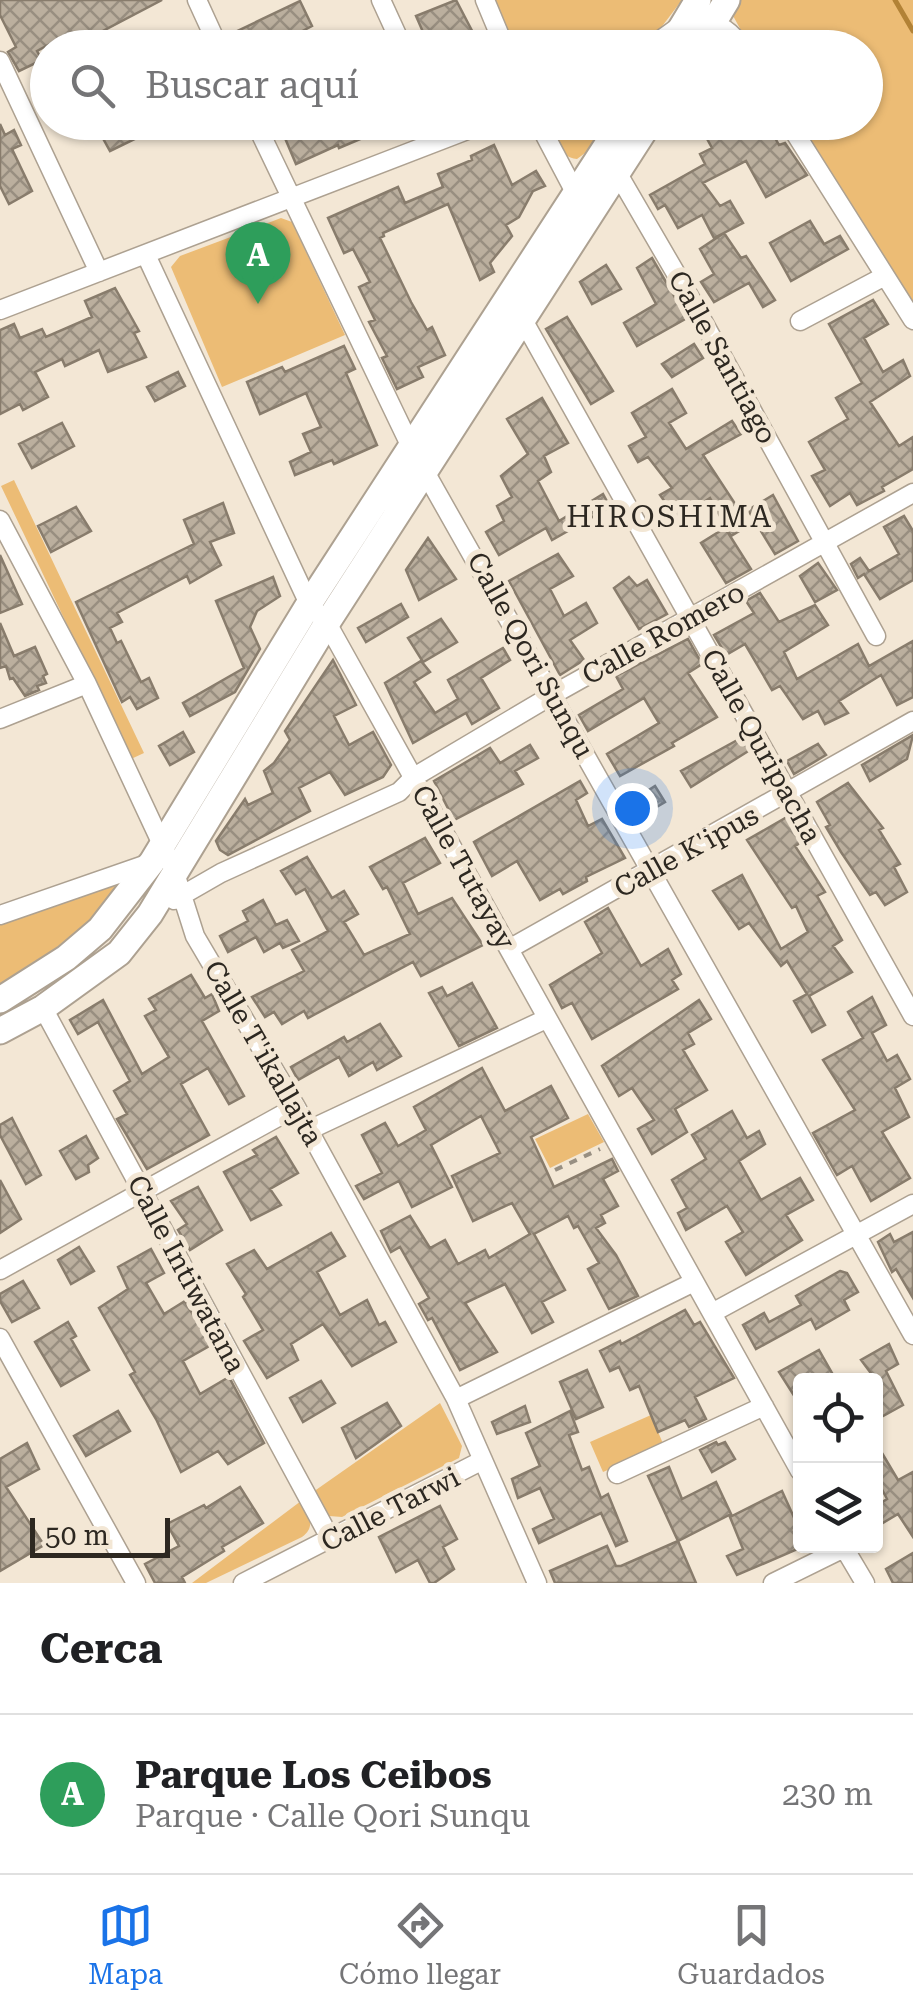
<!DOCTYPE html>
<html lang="es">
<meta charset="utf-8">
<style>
body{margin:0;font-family:"Roboto Serif",serif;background:#f6f6f6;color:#202124}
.controls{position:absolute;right:30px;bottom:30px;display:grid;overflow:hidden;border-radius:10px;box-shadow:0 2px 8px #0004}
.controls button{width:90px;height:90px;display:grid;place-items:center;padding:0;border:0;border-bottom:2px solid #e0e0e0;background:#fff;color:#202124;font:50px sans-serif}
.scale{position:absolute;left:30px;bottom:25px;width:140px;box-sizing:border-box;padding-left:10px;border:5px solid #2d2821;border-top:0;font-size:28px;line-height:35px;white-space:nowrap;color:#2d2821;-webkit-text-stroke:8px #f3e7d5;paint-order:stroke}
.you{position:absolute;left:632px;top:808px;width:35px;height:35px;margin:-25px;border:8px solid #fff;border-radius:50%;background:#1a73e8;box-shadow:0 0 0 15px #1a73e833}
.badge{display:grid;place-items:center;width:65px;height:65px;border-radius:50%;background:#1a73e8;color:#fff;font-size:32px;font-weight:700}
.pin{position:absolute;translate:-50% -82px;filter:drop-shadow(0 2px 5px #0008)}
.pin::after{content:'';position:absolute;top:52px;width:35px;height:30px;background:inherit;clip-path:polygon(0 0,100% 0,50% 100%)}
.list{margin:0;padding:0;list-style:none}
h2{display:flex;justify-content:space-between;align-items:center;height:130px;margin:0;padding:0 40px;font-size:42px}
h2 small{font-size:32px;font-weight:400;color:#757577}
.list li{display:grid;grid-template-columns:65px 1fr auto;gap:30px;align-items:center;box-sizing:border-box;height:160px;padding:0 40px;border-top:2px solid #e0e0e0}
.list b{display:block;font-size:38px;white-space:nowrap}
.list p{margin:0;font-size:32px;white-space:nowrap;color:#757577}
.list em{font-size:32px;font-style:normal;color:#757577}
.icon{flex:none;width:55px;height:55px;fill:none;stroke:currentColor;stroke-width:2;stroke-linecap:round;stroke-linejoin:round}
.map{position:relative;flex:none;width:913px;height:1583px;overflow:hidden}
.search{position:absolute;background:#fff;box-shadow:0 2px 8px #0004;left:30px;right:30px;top:30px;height:110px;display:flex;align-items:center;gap:25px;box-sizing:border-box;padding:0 35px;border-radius:55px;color:#757577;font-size:38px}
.sheet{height:290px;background:#fff}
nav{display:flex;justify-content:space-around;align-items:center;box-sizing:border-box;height:140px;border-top:2px solid #e0e0e0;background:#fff;font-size:28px;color:#757577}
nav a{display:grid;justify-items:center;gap:5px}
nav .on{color:#1a73e8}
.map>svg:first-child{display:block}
.green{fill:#ecbc75}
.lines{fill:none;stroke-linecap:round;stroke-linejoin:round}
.stream{stroke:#b28236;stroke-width:5}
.building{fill:url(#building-cross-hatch);stroke:#887c6c;stroke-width:2.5}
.minor-casing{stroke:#ada191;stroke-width:21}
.secondary-casing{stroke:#ada191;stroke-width:29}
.path{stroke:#988f82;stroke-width:4;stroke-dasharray:8 8;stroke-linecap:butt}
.minor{stroke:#fff;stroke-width:18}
.secondary{stroke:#fff;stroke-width:25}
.labels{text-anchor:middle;stroke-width:10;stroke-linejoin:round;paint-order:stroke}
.street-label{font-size:28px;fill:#2d2821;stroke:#f3e7d5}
.neighbourhood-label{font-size:30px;letter-spacing:2.5px;fill:#2d2821;stroke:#f3e7d5}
</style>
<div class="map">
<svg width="913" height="1583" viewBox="0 0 913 1583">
<defs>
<pattern id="building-cross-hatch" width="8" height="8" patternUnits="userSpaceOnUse" patternTransform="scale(2.5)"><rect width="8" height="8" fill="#bbaf9e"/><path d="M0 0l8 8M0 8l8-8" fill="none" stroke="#988e80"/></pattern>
</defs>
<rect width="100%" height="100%" fill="#f3e7d5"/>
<path class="green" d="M493,0h189l-22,29 -30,19 -117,-1z
M739,0h174v306l-117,-183 70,-1v-74l-116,-1 -19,-35z
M549,123h57l-17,27 -12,9c-19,-2 -23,-21 -28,-36z
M281,218l11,4 53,113 -123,52 -51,-120 9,-11z
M14,480l130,273 -13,6 -130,-273z
M119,881l2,5c-33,43 -74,74 -121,102v-67z
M588,1114l16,28 -54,26 -15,-29z
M440,1403l22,43 -3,12 -117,59 -13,-1 -16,-24z
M651,1415l13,31 -61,26 -13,-30z
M301,1501c7,14 16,25 1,36l-96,46h-14z"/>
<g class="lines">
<path class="stream" d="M895,0l18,31"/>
</g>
<path class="building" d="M0,0h162l-88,46 -7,-11 -30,16 5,9 -23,11 -11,-19 8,-5 -16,-32z
M456,0l25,48h-51l-14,-32z
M300,1l12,25 -42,22h-30l-7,-15z
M94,122h40l7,14 -31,15z
M299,122h68l5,12 -33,14 -1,-3 -42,19 -14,-33z
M698,122h68l13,23 6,-2 22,32 -41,22 -20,-36 -43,22 17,23 10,-5 13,22 -29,15 -12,-23 -24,13 -13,-23 -7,4 -8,-14 55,-31 -5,-10 12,-6z
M0,124l5,11 9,-5 7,15 -9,4 20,42 -23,13 -9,-18z
M494,145l18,40 24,-14 9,15 -12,5 -14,26 -13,8 6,11 -22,27 4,9 -14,8 -32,-76 -65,29 1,3 -4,2 31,64 16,28 5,-3 13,28 -27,12 5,10 -26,12 -15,-31 5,-2 -18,-34 6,-2 -16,-33 11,-5 -17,-33 -9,4 -16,-35 70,-31 7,16 38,-16 -5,-13 34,-14 -1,-4z
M810,221l14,23 16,-8 8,13 -57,32 -21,-38z
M724,233l17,25 5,-2 29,44 -12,7 -14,-24 -35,19 -13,-20 13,-8 -14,-25z
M652,258l35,60 -50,28 -13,-23 32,-19 -19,-36z
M606,265l15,24 -29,15 -12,-22z
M115,288l24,43 -5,2 12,24 -38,15 -9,-22 -34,16 -3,-7 -27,13 13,25 -25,13 -3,-6 -20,10v-84l14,-6 6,14 22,-9 4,8 46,-20 -7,-16z
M873,300l15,24 -24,14 19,34 20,-12 7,16 -40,26 29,44 14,-9v32l-31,18 2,4 -27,14 -7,-12 -20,13 -18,-30 13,-6 -16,-28 39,-23 -12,-21 26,-15 -33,-59z
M567,317l46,74 -22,13 -45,-75z
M694,344l9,14 -31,19 -10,-13z
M344,346l11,23 -9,4 31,72 -43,19 -2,-4 -37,15 -5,-13 21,-10 -8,-18 18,-7 -15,-34 -46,21 -13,-32 35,-15 3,5z
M178,372l7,14 -30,15 -8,-14z
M672,389l14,24 -17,10 17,26 46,-28 9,13 -38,21 46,70 -18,11 -21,-38 -33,21 -17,-24 12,-7 -24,-31 -10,5 -9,-16 17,-9 -14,-24z
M542,398l26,45 -24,13 7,16 -13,9 21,40 44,-27 7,13 -58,33 -6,-12 -47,27 -13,-23 18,-11 -7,-15 15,-9 -11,-21 27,-22 -21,-35z
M62,423l12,23 -42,22 -13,-24z
M773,495l25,46 -23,13 -27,-44z
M223,503l11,30 -24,9 11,23 -31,18 -3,-7 -70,37 5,9 -12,6 7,15 4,-2 20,41 8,-4 9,20 -21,11 -7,-12 -8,5 -46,-100 118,-58 -10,-24z
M76,507l15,24 -40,21 -13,-26z
M904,516l9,15v49l-33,19 -16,-25 -6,4 -7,-14 9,-6 9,13 30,-17 -15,-27z
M725,528l26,41 -25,14 -25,-40z
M428,538l28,41 -37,21 -13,-30z
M558,554l15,22 -23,13 14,27 22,-13 11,20 -27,17 14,20 -24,15 -51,-94z
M0,555l22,49 -22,9z
M818,563l19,27 -22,12 -15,-26z
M273,577l7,19 -23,15 -7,16 10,22 -25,43 -45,24 -7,-13 61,-35 -28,-67z
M629,577l8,9 10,-6 20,34 -28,15 -25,-41z
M760,593l19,29 36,-17 13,20 -44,27 13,27 61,-35 11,22 44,-25v56l-16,8 -16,-30 -42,26 9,12 -23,11 -7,-13 -15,8 -23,-33 -8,4 -27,-46 -19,11 -12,-20 40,-22 -8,-12z
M401,604l7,13 -42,25 -8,-14z
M441,619l16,23 -34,20 -15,-24z
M0,623l14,33 21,-9 12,27 -4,2 3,7 -9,3 2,4 -14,6 -12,-18 -3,1 -4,-13 -6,2z
M688,639l14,25 -14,9 29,44 -45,26 2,3 -54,30 -13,-22 52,-31 -15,-25 -56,33 -9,-16 44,-26 -7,-13z
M503,648l7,12 -29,18 18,30 -27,16 -6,-11 -53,30 -28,-60 36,-22 9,11 -16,10 21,31 23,-14 -10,-19z
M333,660l23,45 -22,11 15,29 24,-13 18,33 -8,12 -38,18 -15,-23 -31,16 11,23 -82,44 -8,-5 -4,-9 29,-42 3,6 25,-12 -9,-22 10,-8 16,-23 -5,-9z
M183,732l11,20 -24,13 -11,-19z
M913,735l-6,24 -37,22 -8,-16z
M741,738l9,12 -59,37 -10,-16z
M818,744l8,11 -32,19 -7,-13z
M530,745l8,13 -23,13 8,13 -69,36 -20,-39 56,-33 10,15z
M580,781l7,12 -11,7 12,26 14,-7 23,39 -39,19 1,4 -24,13 -3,-5 -20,11 -23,-39 -25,15 -18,-34z
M848,783l35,45 -4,2 21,34 -6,3 13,25 -22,13 -9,-13 -6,3 -29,-43 -15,-25 4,-2 -13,-23z
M655,786l10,16 -29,17 -9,-15z
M787,817l13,26 -5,3 30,46 -8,4 25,44 -9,6 19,26 -43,24 16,29 -13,7 -18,-31 13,-7 -20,-33 -6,5 -32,-43 -10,6 -26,-38 29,-16 39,74 27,-17 -12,-26 -4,2 -45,-68z
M425,838l15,25 -37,20 15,31 34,-16 31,47 -62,31 -8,-14 -105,56 -4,-7 -22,13 -8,-12 -9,5 -13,-20 52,-26 -12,-21 36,-19 -23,-42 -9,5 -15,-23 26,-14 25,41 12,-7 14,23 -14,8 20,33 46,-21 -23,-47 -4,2 -13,-22z
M263,900l13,25 11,-5 12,21 -16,7 -3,-5 -16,9 -8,-15 -28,15 -8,-16 28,-15 -5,-10z
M608,908l33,58 27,-17 13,25 -9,6 6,9 -86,50 -20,-36 -10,5 -12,-23 52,-32 -17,-31z
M191,975l14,23 7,-4 7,17 -17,10 42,75 -15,8 -21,-36 -27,16 28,51 -62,34 -30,-50 10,-5 -13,-23 16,-10 -32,-59 -20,12 -8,-14 33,-20 39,74 27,-17 -24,-41 11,-6 -7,-11z
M472,983l25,45 -38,18 -30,-53 13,-6 5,9z
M872,997l14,28 -14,8 15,28 10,-6 13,24 -15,9 14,29 -27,15 28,46 -39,23 -19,-35 -15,9 -24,-42 42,-23 -32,-50 40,-22 -15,-26z
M699,1000l12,19 -23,14 6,11 -11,6 24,40 -32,19 12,23 -35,22 -14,-25 16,-9 -22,-32 -13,8 -17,-30z
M380,1024l21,32 -24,14 -4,-8 -24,14 -10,-19 -41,23 -7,-13 53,-30 3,5z
M482,1068l23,43 46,-25 17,32 -37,19 23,50 58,-28 6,12 -15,8 15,27 -17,9 4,8 -9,5 20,27 22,41 -29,13 -21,-40 11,-6 -21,-37 -4,2 -6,-12 -34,18 31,56 -23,12 11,20 -21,11 -27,-49 -40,19 32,49 -37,18 -28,-52 -4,2 -9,-16 10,-6 -29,-51 -9,5 -10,-21 29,-15 20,32 15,-8 13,24 27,-14 4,8 41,-24 -18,-31 -39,18 -21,-45 48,-23 -19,-37 -50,29 21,42 -40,20 -13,-26 -35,18 -8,-13 26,-13 -20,-38 23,-12 13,23 28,-16 -12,-23z
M732,1111l15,27 12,-7 6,13 -26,17 22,39 39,-22 13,22 -27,15 16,25 -56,35 -20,-33 17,-10 -16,-26 -41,24 -8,-17 9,-5 -15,-28 34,-21 -14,-24z
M12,1118l29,57 -15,9 -26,-49v-10z
M86,1136l12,22 -10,7 1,7 -13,7 -16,-28z
M276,1137l22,36 -28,16 11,16 -30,15 -27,-48 33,-17 -4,-5z
M0,1180l21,39 -21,14z
M198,1187l24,43 -32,20 -12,-20 9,-6 -16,-23z
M913,1232v66l-17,-29 -4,3 -14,-30 12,-8 4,8z
M331,1233l14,23 -28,16 23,43 27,-15 12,25 6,-3 11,20 -44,24 -29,-42 -32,20 7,16 -31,18 -23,-37 19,-11 -20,-33 3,-3 -19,-30 27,-14 13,19z
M79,1247l15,24 -23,13 -13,-24z
M151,1249l13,24 -18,10 18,31 21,-13 26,44 -28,16 17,33 29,-17 35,66 -36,21 -10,-13 -37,21 -25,-53 -26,-44 5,-3 -36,-64 29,-19 -10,-22z
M840,1271l7,2 11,19 -14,8 5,10 -33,19 -5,-10 -55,30 -13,-24 21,-12 5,9 32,-17 -5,-9z
M23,1281l16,27 -27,14 -12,-21v-7z
M685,1310l9,15 6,-3 34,56 -39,19 11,22 -17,8 -4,-7 -27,12 -19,-46 -9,4 -11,-23 -9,4 -10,-20 20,-10 1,3z
M68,1322l8,14 -5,3 18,31 -28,16 -26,-44z
M889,1344l9,20 -12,7 17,34 -27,15v-40l-15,-20z
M819,1350l13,23 -13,7h-19v25l-21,-33z
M587,1370l16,37 -27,12 -16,-37z
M321,1381l14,22 -32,19 -13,-24z
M387,1403l14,23 -45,32 -14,-30z
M525,1406l5,16 -33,12 -5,-12z
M118,1411l12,20 -44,25 -12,-20z
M570,1411l8,21 -9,3 13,35 7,-3 12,31 7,-4 19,47 -11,5 -15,-33 -62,30 -6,-14 21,-10 -14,-31 -22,10 -6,-19 28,-13 -14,-33z
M716,1442l2,3 7,-3 10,17 -23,13 -12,-22z
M27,1443l12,26 -33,18 38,58 -44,26v-112z
M876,1443l22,37 15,-8v65l-15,-23 -22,13v-21l11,-7 -11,-21z
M669,1467l13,32 34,-17 15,32 -53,27 -30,-65z
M240,1487l23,36 -41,24 2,4 -42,26 3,6h-30l-10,-19 34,-18 -12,-22 37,-19 2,3z
M782,1491l14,31 4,-3v29l-63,27 -10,-19 16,-7 -13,-32z
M440,1506l17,33 -14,8 11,22 -20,14h-4l-12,-23 -22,12 -17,-35z
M678,1541l18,42h-141l-5,-12 57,-25 9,20h5z
M913,1553v30h-20l-7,-14z"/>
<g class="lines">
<g class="minor-casing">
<path id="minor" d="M197,0l22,48
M381,0l22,48
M485,0l20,48
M702,22c17,0 31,11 40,26
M649,48l28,-20
M0,61l99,211
M255,122l156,325 502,888
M538,122l38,72
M788,122l125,198
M618,174l71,122 187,340
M146,255l163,349 18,19 473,848
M0,310l488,-188
M523,320l390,696
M800,321l83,-44
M0,520l87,164 87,186 21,66 101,171 160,292 81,184
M0,719l87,-35
M174,900l47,-27 178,-81 15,-15 140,-83 359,-201
M0,915l150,-52
M509,949l404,-228
M43,1008l288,532
M309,1130l237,-111
M0,1270l296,-163
M712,1313l201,-109
M0,1338l136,245
M456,1399l238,-117
M617,1474l147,-68
M843,1546l22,37
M243,1583l240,-123
M773,1583l71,-35"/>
</g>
<g class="secondary-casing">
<path id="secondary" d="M669,48l29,-48
M698,48l29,-48
M0,1000l66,-42 34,-29 52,-67 157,-258 313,-482
M0,1031l43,-23 76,-55 31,-39 177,-291 323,-501"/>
</g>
<path class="path" d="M555,1170l45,-21"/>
<use href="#minor" class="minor"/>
<use href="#secondary" class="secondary"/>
</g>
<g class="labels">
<g class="street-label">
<text transform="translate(723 357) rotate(61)" y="10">Calle Santiago</text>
<text transform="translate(663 633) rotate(-29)" y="10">Calle Romero</text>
<text transform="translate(531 655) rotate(61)" y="10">Calle Qori Sunqu</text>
<text transform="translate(762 746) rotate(61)" y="10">Calle Quripacha</text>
<text transform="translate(686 851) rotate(-29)" y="10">Calle K'ipus</text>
<text transform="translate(464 867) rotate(61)" y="10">Calle Tutayay</text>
<text transform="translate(264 1053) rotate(60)" y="10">Calle T'ikallajta</text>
<text transform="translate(187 1274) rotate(62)" y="10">Calle Intiwatana</text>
<text transform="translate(390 1509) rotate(-27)" y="10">Calle Tarwi</text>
</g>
<g class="neighbourhood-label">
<text x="670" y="527">HIROSHIMA</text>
</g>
</g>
</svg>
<div class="controls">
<button><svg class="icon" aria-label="locate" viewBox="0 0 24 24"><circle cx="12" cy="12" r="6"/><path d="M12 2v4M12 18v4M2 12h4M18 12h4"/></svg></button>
<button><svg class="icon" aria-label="layers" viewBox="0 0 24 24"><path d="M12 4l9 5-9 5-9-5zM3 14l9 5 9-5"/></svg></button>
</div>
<div class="scale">50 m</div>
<div class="you"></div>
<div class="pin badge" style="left:258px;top:304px;background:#2e9e5b">A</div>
<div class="search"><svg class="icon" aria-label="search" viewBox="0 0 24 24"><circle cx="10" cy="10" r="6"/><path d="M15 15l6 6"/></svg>Buscar aquí</div>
</div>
<section class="sheet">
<h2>Cerca<small></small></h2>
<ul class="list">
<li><span class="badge" style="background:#2e9e5b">A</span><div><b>Parque Los Ceibos</b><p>Parque · Calle Qori Sunqu</p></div><em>230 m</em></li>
</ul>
</section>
<nav>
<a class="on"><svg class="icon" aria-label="map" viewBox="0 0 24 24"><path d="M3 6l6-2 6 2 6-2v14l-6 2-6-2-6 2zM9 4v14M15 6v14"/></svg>Mapa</a>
<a><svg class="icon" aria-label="directions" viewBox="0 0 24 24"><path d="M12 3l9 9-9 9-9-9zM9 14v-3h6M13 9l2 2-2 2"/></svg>Cómo llegar</a>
<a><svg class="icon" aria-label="saved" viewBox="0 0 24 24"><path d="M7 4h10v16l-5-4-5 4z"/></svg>Guardados</a>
</nav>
